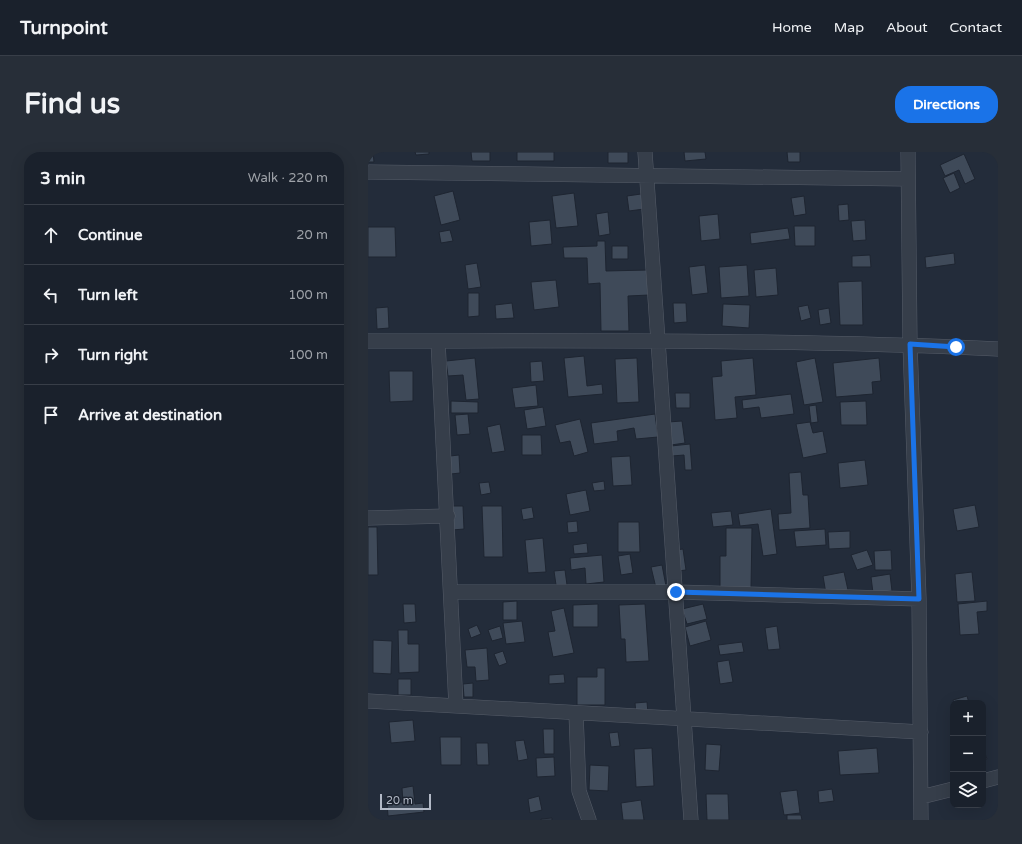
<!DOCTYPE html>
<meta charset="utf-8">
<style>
body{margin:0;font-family:"Varela Round",sans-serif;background:#272e38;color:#f1f3f6}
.controls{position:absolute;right:12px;bottom:12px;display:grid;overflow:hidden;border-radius:8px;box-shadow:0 4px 16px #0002}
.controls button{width:36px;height:36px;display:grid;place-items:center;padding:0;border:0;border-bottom:1px solid #383e48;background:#1a212c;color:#f1f3f6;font:20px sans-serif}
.scale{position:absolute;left:12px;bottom:10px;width:51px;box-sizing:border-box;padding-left:4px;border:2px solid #b2b9c6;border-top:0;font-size:11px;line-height:14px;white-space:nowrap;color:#b2b9c6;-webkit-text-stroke:3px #1c232f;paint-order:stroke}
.stop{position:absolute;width:12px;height:12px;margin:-9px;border:3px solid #1a73e8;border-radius:50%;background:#fff}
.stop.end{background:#1a73e8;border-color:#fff;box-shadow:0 1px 4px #0008}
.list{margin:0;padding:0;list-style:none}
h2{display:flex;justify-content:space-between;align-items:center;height:52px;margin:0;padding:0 16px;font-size:17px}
h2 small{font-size:13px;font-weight:400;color:#9fa3a9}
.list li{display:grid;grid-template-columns:26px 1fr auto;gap:12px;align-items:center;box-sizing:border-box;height:60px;padding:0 16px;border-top:1px solid #383e48}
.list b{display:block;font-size:15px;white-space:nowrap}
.list em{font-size:13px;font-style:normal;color:#9fa3a9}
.icon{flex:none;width:22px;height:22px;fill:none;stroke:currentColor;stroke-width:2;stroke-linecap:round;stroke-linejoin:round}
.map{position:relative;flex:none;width:630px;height:668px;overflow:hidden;border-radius:16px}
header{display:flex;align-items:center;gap:24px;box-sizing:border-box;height:56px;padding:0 20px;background:#1a212c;border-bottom:1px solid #383e48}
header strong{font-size:19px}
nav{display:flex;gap:22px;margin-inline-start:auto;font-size:14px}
.intro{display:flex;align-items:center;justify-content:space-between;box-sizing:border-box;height:96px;padding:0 24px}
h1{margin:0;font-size:28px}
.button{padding:10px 18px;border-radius:16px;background:#1a73e8;color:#fff;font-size:14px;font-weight:700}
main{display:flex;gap:24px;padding:0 24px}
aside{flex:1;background:#1a212c;border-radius:16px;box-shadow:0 4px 16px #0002}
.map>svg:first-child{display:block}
.building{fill:#3f4a59;stroke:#1e2531}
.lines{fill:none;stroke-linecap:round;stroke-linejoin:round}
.street-casing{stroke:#555c68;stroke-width:15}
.street{stroke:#363e4a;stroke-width:14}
.route{stroke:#1a73e8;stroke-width:5}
</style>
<header>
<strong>Turnpoint</strong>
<nav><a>Home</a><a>Map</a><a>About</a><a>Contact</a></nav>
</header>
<div class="intro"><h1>Find us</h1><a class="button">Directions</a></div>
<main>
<aside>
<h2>3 min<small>Walk · 220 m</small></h2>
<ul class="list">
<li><svg class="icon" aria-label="ahead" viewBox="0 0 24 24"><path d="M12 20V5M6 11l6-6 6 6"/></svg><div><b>Continue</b></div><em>20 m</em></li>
<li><svg class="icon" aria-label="left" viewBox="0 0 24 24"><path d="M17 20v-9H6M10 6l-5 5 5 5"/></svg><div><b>Turn left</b></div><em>100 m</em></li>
<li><svg class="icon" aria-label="right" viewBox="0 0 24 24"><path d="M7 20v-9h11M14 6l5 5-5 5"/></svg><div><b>Turn right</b></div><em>100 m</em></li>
<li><svg class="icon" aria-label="arrive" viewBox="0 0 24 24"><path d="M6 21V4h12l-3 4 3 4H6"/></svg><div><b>Arrive at destination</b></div></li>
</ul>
</aside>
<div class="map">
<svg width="630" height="668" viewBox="0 0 630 668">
<rect width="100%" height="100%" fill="#232c3a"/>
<path class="building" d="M0,0h5l1,10h-6z
M47,0h14v2l-13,1z
M103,0h19v9h-18z
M149,0h37v9h-37z
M240,0h20v11h-20z
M316,0h21l1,7 -21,2z
M419,0h13v10h-12z
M596,2l11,25 -10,5 -6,-14 -14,6 -5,-11z
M586,21l6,15 -10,5 -7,-15z
M85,39l7,29 -19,5 -7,-29z
M206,41l4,33 -22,2 -4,-32z
M273,42l3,15 -15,2 -2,-15z
M436,44l2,18 -12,2 -3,-18z
M480,52l1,16 -10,1 -1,-16z
M240,60l2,22 -11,2 -3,-22z
M350,62l2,25 -19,2 -2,-25z
M182,68l2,24 -21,2 -2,-24z
M497,68l1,20 -13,1 -2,-20z
M426,74h21v20h-20z
M0,75h27l1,30h-28z
M420,76l2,11 -39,5 -1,-11z
M82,78l3,11 -12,2 -2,-11z
M229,89h8l1,30 42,-1 1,25 -21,1 1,35h-28l-1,-48 -12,1 -1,-26h-23l-1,-11 34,-1z
M244,94h16v13h-16z
M586,101l1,11 -29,4 -1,-11z
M502,103l1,12h-19v-11z
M109,111l4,24 -13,2 -3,-24z
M337,113l3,28 -16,2 -3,-28z
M379,113l2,31 -28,2 -2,-31z
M408,116l2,27 -22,2 -2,-27z
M188,128l3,27 -25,3 -3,-28z
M494,129l1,44h-23l-2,-43z
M100,141h11v23l-11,1z
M144,151l2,15 -18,1 -1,-14z
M305,151h13l1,19 -13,1z
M355,152l27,1 -1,23 -27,-2z
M440,153l3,13 -10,3 -3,-14z
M20,155l1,21 -12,1 -1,-21z
M461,156l2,15 -11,2 -2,-15z
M216,204l3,30 15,-2 1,10 -35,3 -4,-39z
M107,206l4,41 -13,1 -3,-25 -15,1 -2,-15z
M269,206l2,44 -22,1 -2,-44z
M385,206l3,37 -21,2 2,21 -22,2 -3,-43 10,-1 -1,-15z
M447,206l8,44 -19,3 -8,-43z
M511,206l2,23 -9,1 1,12 -37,3 -3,-34z
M174,209l2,20 -13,1 -1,-20z
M21,219h24v30l-23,1z
M168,233l2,21 -23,2 -3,-20z
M307,241h15v15h-14z
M423,242l3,20 -33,4 -2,-11 -16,2 -1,-9z
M83,249l27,1v11h-27z
M498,249l1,24h-26l-1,-23z
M448,253l2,17 -7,1 -2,-17z
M175,255l3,19 -19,3 -3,-19z
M100,262l2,20 -13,1 -2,-20z
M287,262l3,23 -22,2 -2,-11 -17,3 1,10 -24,3 -3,-21z
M212,267l8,33 -14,4 -4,-15 -10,2 -5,-18z
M314,269l3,22 -14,2 -3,-23z
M442,270l3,11 10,-2 4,22 -24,5 -7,-34z
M132,272l5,27 -13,2 -5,-26z
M154,283h19l1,20h-20z
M322,292l2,26h-7l-1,-15 -12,1 -1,-10z
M91,303l1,18 -9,1 -1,-18z
M262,304l2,29 -19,1 -2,-29z
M497,308l3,25 -28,3 -2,-25z
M433,320l2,23h5l2,33 -31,2 -1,-16 13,-1 -2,-40z
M236,329l1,9 -11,1 -2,-8z
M121,330l2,11 -10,2 -2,-12z
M218,338l4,21 -20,4 -4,-21z
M607,353l4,22 -22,4 -4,-22z
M83,354h12l1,23 -12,1z
M114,354h20l1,51h-19z
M164,355l2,11 -11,2 -2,-11z
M403,357l6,45 -14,2 -5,-32 -18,2 -2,-12z
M363,359l2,14 -20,2 -2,-14z
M209,369l1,11 -10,1 -1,-11z
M250,370h21l1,30h-22z
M0,375h9l1,48h-10z
M358,376h26l-1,60h-31v-32h6z
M457,377l1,16 -30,2 -2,-16z
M482,379v17l-21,1 -1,-17z
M175,386l3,34 -18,1 -3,-33z
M219,391l1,10 -14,1 -1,-9z
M315,397l3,21 -8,1 -3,-21z
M499,398l6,15 -16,5 -6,-15z
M523,398l1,20h-17l-1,-19z
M262,402l3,19 -12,2 -3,-19z
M234,403l2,27 -18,2 -1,-16 -14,2 -1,-12z
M294,413l4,21 -10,2 -5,-21z
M197,418l2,15h-11l-2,-14z
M476,420l4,18 -22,4 -3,-18z
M604,420l3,29 -18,1 -2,-28z
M522,422l2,17 -19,2 -2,-16z
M149,449v19h-14v-18z
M619,449v10l-10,1 2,22 -19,1 -2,-31z
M35,452h12l1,18 -12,1z
M230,452v23h-25v-22z
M277,452l4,57 -23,1 -1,-23h-4l-2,-34z
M335,452l4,15 -20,5 -5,-15z
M196,456l10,45 -21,4 -5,-25 7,-1 -4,-20z
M154,469l3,21 -19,2 -3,-21z
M338,469l5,19 -21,6 -5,-19z
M109,473l4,9 -10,4 -3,-9z
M132,474l3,12 -11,3 -4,-11z
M409,474l3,23 -12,1 -3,-22z
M30,478h10v14h11v28l-20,1z
M5,488l19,1 -1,33 -18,-1z
M374,490l2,10 -24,3 -2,-10z
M119,496l2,32 -13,1 -1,-14h-8l-2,-17z
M135,499l4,12 -8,3 -5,-12z
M361,508l4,22 -13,2 -3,-22z
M229,516h8v37h-28v-28h20z
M196,522l1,9 -16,1v-9z
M30,527h13v16h-13z
M105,531v14h-9l-1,-13z
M599,544l2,7h-15l-1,-3z
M279,550l1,11 -12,1 -1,-11z
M45,568l2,21 -24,2 -2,-21z
M175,577h11v25h-10z
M250,580l2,14 -9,1 -2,-14z
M72,585h21v28h-20z
M156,588l4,19 -10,2 -3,-20z
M108,591h12l1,22h-12z
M338,592l15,1 -2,26 -14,-1z
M284,596l2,38 -18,1 -2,-38z
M509,596l2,25 -39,2 -2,-24z
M615,596l4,11 -4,1z
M186,605l1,19 -18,1 -1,-19z
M222,613l19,1 -1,25 -19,-1z
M45,634l2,18 8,-1 1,9 -36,4 -1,-13 16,-1 -1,-14z
M464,637l2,12 -15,2 -1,-12z
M429,638l3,23 -16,2 -4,-23z
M338,642h22l1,26h-22z
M171,644l3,14 -12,3 -2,-14z
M273,648l3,20h-21l-2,-17z
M419,663h14l1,5h-15z
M184,666v2h-11v-1z"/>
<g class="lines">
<g class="street-casing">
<path id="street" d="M277,0l46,668
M540,0l2,192 9,255 2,221
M0,20l540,7
M0,189c210,0 420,-2 630,8
M70,189l18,365
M0,366l80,-2
M83,440h225l243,7
M0,549l553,31
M208,561l3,78 10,29
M615,629l15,-4
M553,645l32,-8"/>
</g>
<use href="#street" class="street"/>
</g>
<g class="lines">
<path class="route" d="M308,440l243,7 -9,-255 46,3"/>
</g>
</svg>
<div class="controls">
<button>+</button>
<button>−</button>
<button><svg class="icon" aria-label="layers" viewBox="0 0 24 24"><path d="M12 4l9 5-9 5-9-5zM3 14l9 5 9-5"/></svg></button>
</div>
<div class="scale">20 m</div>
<div class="stop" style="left:588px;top:195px"></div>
<div class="stop end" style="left:308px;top:440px"></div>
</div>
</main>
